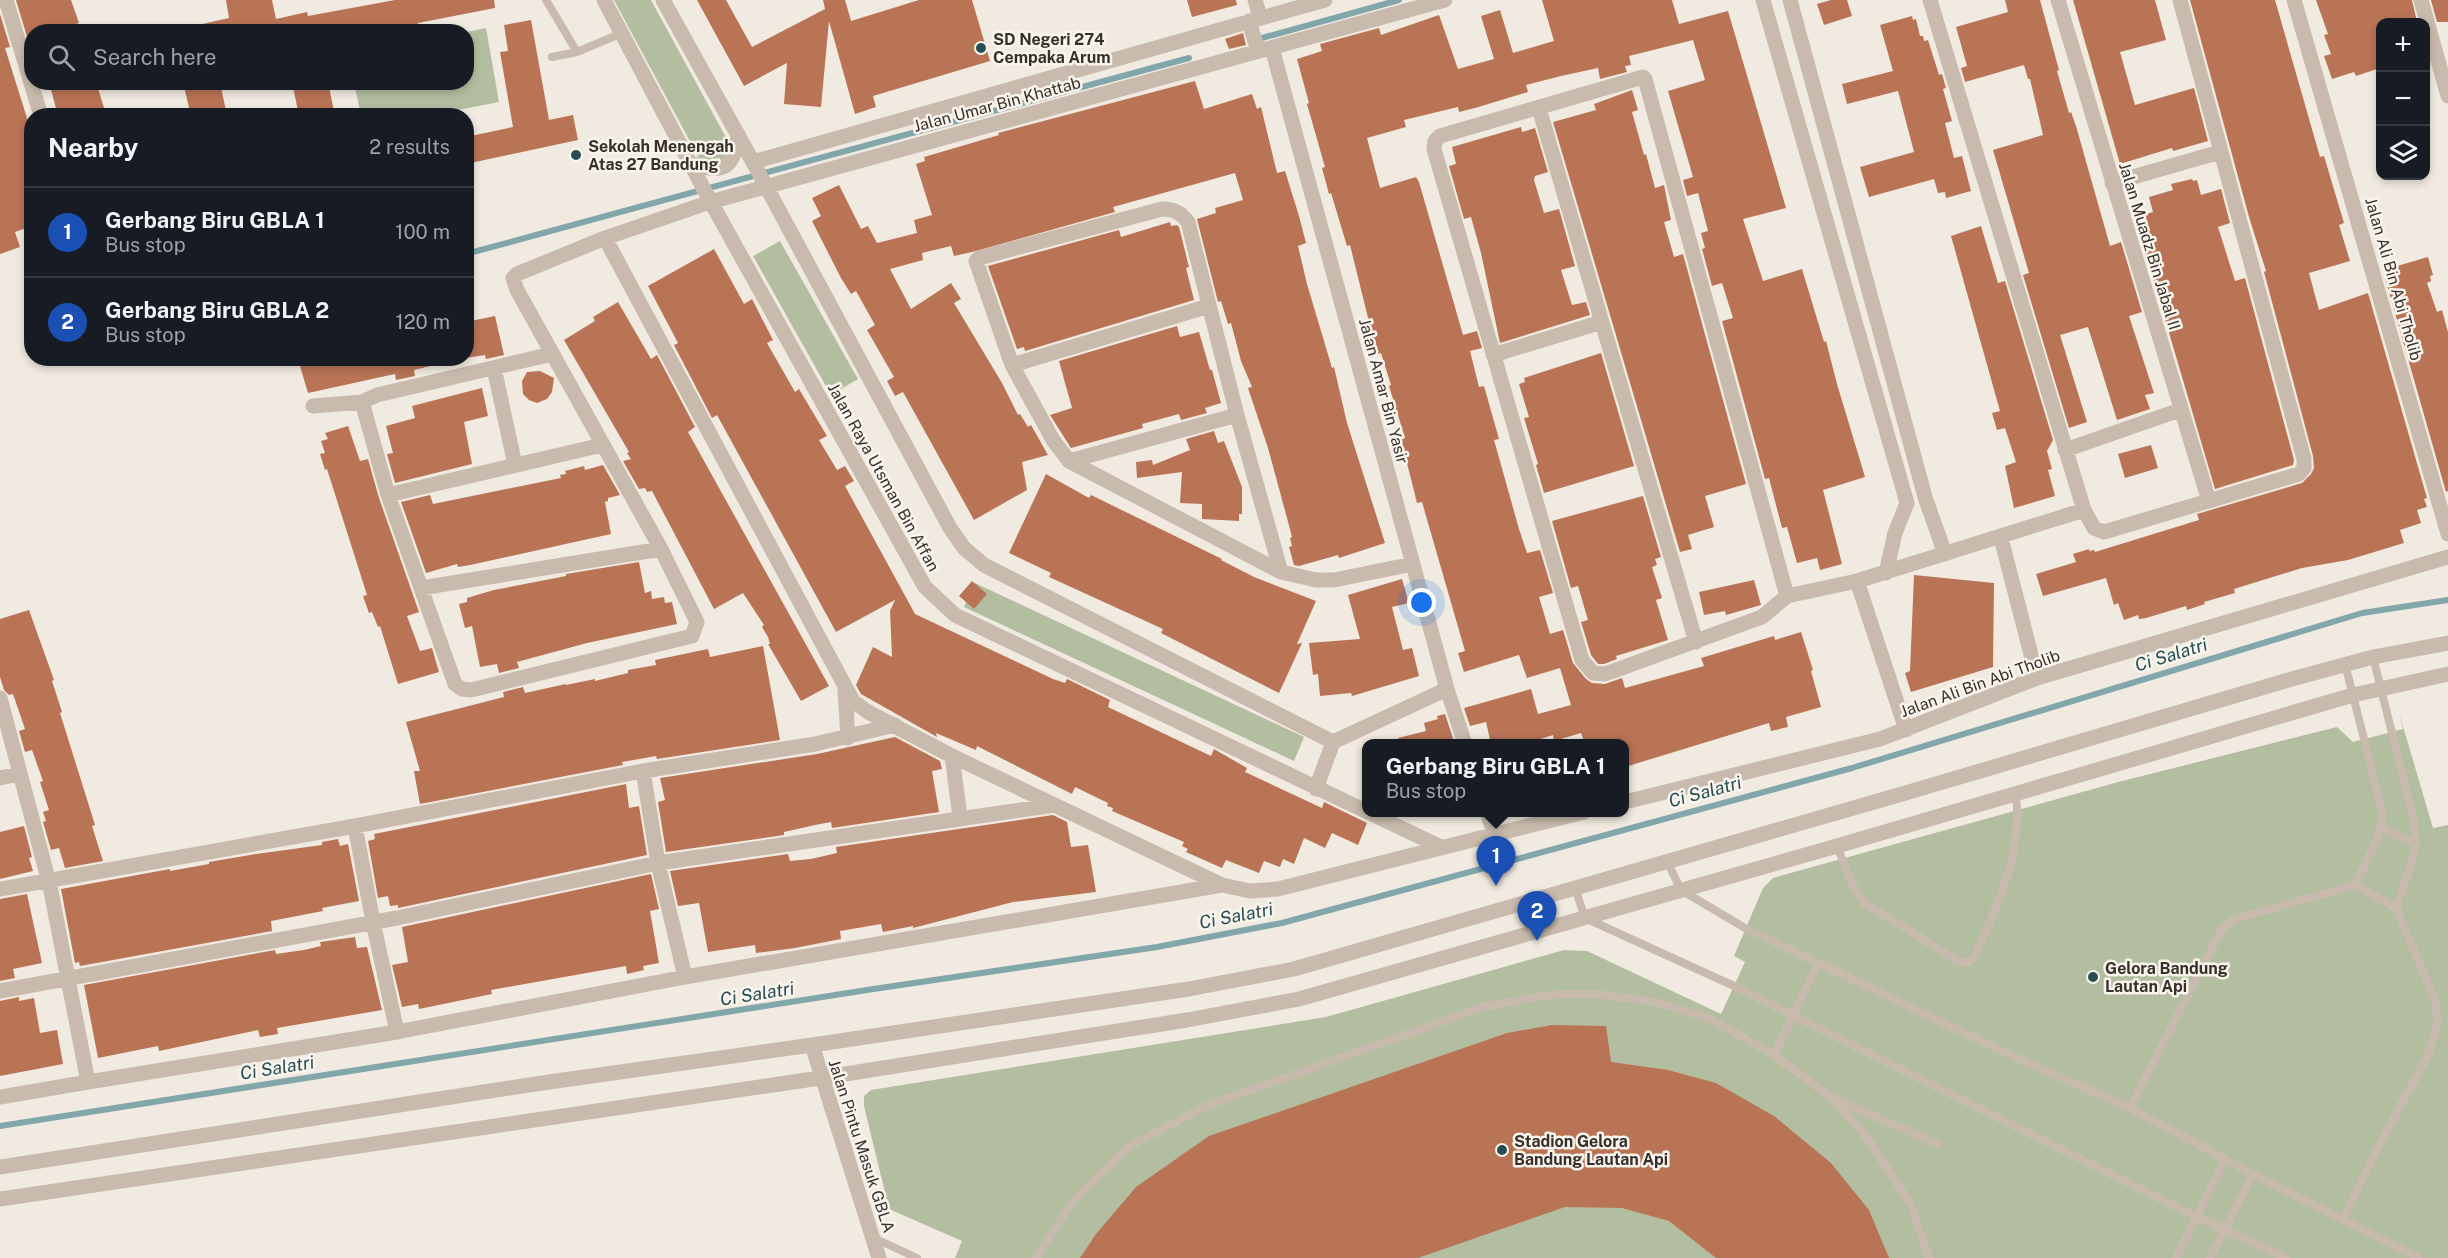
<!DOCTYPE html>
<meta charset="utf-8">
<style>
body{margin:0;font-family:"Public Sans",sans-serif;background:#20242c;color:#f1f3f6}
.controls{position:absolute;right:18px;top:18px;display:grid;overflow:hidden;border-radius:12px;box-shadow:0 3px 9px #0003}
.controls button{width:54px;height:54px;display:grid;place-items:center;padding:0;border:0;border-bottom:2px solid #363941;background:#171b24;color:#f1f3f6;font:30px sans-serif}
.you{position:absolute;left:1422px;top:603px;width:21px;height:21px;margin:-15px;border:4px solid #fff;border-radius:50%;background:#1a73e8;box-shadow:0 0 0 9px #1a73e833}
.badge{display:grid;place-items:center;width:39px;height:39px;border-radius:50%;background:#1a73e8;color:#fff;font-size:20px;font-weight:700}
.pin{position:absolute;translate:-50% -50px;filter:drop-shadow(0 2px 3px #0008)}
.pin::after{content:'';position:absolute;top:32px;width:21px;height:18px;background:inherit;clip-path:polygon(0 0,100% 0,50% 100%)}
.popup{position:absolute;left:1362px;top:739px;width:267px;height:78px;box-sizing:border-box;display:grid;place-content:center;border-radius:12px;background:#171b24;filter:drop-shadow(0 2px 4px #0005);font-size:20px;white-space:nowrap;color:#9ea1a6}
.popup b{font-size:22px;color:#f1f3f6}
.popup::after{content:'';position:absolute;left:50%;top:100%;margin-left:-12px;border:12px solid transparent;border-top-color:#171b24}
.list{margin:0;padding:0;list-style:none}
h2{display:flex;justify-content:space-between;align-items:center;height:78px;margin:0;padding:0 24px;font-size:26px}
h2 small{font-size:20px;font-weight:400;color:#9ea1a6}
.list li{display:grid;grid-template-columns:39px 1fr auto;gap:18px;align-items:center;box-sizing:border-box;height:90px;padding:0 24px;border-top:2px solid #363941}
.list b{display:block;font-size:22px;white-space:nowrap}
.list p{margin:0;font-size:20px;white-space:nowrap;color:#9ea1a6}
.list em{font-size:20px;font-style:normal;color:#9ea1a6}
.icon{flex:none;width:33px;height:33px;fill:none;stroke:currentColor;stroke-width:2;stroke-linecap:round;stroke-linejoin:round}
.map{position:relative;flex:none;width:2448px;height:1258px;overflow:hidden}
.search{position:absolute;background:#171b24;box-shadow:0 3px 9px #0003;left:24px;top:24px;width:450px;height:66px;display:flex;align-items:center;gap:15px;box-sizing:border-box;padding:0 21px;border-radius:24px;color:#9ea1a6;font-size:22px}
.panel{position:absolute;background:#171b24;box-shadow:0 3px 9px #0003;left:24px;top:108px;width:450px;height:258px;border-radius:24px}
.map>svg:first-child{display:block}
.green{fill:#b3bea1}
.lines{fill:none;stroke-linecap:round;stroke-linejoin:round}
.stream{stroke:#82a7ab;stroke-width:6}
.building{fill:#b97456}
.service{stroke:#c8bbad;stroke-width:8}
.minor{stroke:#c8bbad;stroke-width:15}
.tertiary{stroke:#c8bbad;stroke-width:15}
.poi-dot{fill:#254e54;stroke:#f9f4ec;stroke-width:2}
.labels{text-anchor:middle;stroke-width:5;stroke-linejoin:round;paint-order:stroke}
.poi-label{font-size:16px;font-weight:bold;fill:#372f2b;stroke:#f9f4ec;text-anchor:start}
.street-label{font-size:16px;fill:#372f2b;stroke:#f9f4ec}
.water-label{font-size:18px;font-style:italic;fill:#254e54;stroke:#f9f4ec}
</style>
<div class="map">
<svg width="2448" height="1258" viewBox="0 0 2448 1258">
<rect width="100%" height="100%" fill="#f1eae0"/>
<path class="green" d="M614,0h37l78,143 -4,15c-10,5 -16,3 -26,0z
M486,28l13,74 -66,13h-72l-7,-32 112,-1 1,-50z
M780,241l78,138 -27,16 -78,-139z
M975,583l329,154 -10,24 -330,-154z
M2399,713l34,115 15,-3v433h-1493l7,-17 -73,-32 -25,-103v-10l7,-6 455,-73 238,-67 23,1 134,63 24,-52 -11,-6 29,-68 10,-10 349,-97 215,-54 16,15 50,-13z"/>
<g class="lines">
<path class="stream" d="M1262,38l137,-38
M466,254c241,-66 483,-130 723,-196
M0,1126l867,-136 290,-43 125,-24 570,-155 510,-155 86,-13"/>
</g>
<path class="building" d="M16,0h55l8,23 -11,4 1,5h-37v7l-4,1z
M226,0h46l4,19 31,-7 1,4 87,-16h99l1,8 -77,15 2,9h-221l-1,-7 31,-7z
M697,0h29l26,47 73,-38 -2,-9h22l6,21 68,-21h53l18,61 -117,35 3,11 -21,7 -26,-93 -8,86 -37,-3 3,-41 -43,23z
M1187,0h49l1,5 -45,12z
M1542,0h130l7,24 49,-13 58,197 -43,11 20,62 39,-12 22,73 2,-1 11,43 28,93 -42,13 19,74 -22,6 -3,-12 -20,5 -10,-36 -5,1 -13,-50 -4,1 -43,-158 11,-3 -11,-35 -10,3 -10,-37 3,-1 -4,-15 7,-2 -10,-38 -11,3 -4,-16 10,-3 -25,-86 37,-11 -12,-40 -64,16 2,9 -6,1 2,6 -27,7 -2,-11 -37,8 -35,9 2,7 -53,16 -16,4 -1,-5 -54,13 2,7 -39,11 13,50 36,-11 3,5 44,153 14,-4 5,17 -12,3 9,36 5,-1 15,53 -5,1 25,89 8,24 13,-3 13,43 -14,4 11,37 13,-4 10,33 13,16 6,4 13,1 17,-6 3,10 79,-22 -3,-8 73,-22 1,4 26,-8 12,38 -2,1 10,36 -35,10 2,10 -17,4 -2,-8 -144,44v-23h-40l-4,-11 -27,8 -1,-6 -28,9h-34l-5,-22 -16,4 -6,-18 67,-19 7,25 33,-9 -11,-37 -33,10 -8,-23 -55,17 -6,-19 7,-2 -43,-149 -5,1 -10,-40 -3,1 -4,-18 3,-1 -2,-6 4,-1 -16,-52 2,-1 -10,-32 -4,1 -27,-109 -3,1 -16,-53 -2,1 -7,-26 3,-1 -18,-63 2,-1 -12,-44 25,-8 -2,-7 59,-16 2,7 58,-20 19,54 36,-10 -13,-43 19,-6 13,43 41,-12z
M1831,0h16l5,16 -28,9 -7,-21z
M2005,0h35l19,70 -2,1 12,42 2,-1 5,14 34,120 11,-4 21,70 -13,4 25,77 -9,2 5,14 -33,11 -29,-93 -28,8 27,87 -18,6 -46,-153 6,-2 -36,-123 50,-15 -13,-56h-2l-4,-14 -59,17 -4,-14 6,-2 -11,-39 52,-15z
M2073,0h82l11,40 -46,12 15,53 59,-17 14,53 -35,10 -1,-3 -52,16z
M2190,0h85l45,157 4,-1 20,67 -5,2 11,36 -41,12 10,37 49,-17 59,205 -3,1 3,8 -10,3 4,13 -21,7 4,13 -56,17 -46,8 -68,21 1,4 -31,9 1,2 -18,6 -1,-4 -40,12 -7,1 -1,-4 -14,5 -6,-17 -4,2 -8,-27 -63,18 -7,-22 40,-12 -3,-8 16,-5v2l5,-1 1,2 104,-32 -2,-6 105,-31 9,-9 3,-6 -1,-12 -49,-184 2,-1 -17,-54z
M2316,0h96l5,22h-37v46l-24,8 -2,-4 -22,7 -8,-23 7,-2 -7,-19 4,-1z
M2431,0h17v22h-11z
M0,14l10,33 -5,1 27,86v92l-17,6 5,15 -20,7z
M1912,16l1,4 3,-1 4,17h3l1,5 4,-1 11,35 3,-1 4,14 -3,1 9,32 -7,2 9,35 8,-2 9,35 -25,7 -1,-6 -7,1 -4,-14 -65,18 -9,-30 54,-15 -16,-61 -51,13 -5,-20 51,-13 -13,-46z
M531,20l18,100 24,-5 5,25 -112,24v-27l47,-10 -13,-75 8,-1 -4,-26z
M1243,33l3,12 -17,4 -4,-10z
M1195,81l9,28 48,-15 5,15 4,-2 16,66 8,-2 14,45 7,27 -8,3 9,38 25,84 2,-1 13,56 38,120 -46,15 -1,-3 -39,11 -5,-1 -5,-18 3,-1 -2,-8 2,-1 -5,-19 -19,-70 -20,-60 4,-1 -11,-26 -10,-38 -3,1 -7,-23 -3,1 -21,-83 19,-6 -1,-5 28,-8 -8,-27 -122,34 2,5 -143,40 -18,4 -3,-10 -29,7 1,7 -33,9 21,40 40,-26 10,16 -7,4 48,80 16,32 2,-1 8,13 3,-2 17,30 -26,7 5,28 -53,30 -71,-128 -8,4 -8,-15 7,-4 -27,-47 8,-5 -19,-34 -5,3 -10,-16 -29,-57 9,-5 -9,-18 27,-13 22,44 7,-3 9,17 40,-10 -3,-13 18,-5 -16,-51 9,-3 -1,-4 75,-22 -1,-2z
M49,82h47l9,29 -13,5h-34z
M183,82h37l7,34h-36z
M292,82h36l7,34h-36z
M1632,90l6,20 -6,2 12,43 2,-1 9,34 9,-3 7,35 -7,2 10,35 9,-3 63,230 -41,12 9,31 -26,8 4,14 -12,3 -127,-430 43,-12 -2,-6z
M1521,127l1,5 13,-4 13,44 -13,4 -1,4 10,33 15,-4 16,57 -14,4 11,35 14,-3 4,13 -90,28 -19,-90 -10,-36 -7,2 -15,-53 7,-2 -4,-17z
M2192,179l1,2 4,-1 4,15 20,-6 9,34 -12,4 17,54 10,-3 49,182 -1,5 -78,24 -80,-272 18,-5 -4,-15 24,-7 -2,-6z
M1170,222l1,4 6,-1 2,2 10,40 -3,1 8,32 -169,51 -1,-4 -7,2 -29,-83 131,-36 2,7z
M1981,226l17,57 7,-2 48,159 -6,11 5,18 -4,1 7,26 -41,12 -9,-42 11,-4 -11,-34 -8,2 -5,-17 8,-2 -49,-175z
M714,249l30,55 8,-5 21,41 -6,3 28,49 4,-3 28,47 -8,4 18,30 8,-4 9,15 -9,5 70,128 138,65 12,4 2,-4 43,21 -2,7 103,49 3,-7 33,19 -2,4 77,36 2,-6 43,21 -9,22 -26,-12 -7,15 -21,-10 -10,26 -11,-5 -3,8 -16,-6 -5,12 -33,-13 -4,8 -36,-16 2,-3 -6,-3 2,-4 -72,-31 1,-3 -6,-2 1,-3 -33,-16 -3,7 -95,-48 -1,4 -40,-17 1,4 -76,-43 -5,-9 17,-38 19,10 -2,-46 5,-11 -59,32 -119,-217 -5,3 -38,-73 4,-2 -30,-57z
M2428,257l5,18 -3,1 1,5 -4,2 10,29 5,-2 6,22v159l-2,1 -61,-214 4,-1 -2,-8z
M618,302l33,57 6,-4 38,72 -7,5 141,254 -28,15 -33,-57h2l-2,-7 -6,-10 2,-2 -21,-32 -29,16 -62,-118 -5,1 -2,-4 -6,1 -16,-28 8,-2 -4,-6 2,-1 -65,-112 31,-19 -2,-4z
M495,316l9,39 -18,4 -1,-4 -19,3v-36z
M1177,326l3,11 19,-5 11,38h2l9,33 -16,5 2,5 -26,7 -2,-6 -37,10 1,4 -72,20 -21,-33 22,-7 -13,-47z
M1601,353l33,113 -90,27 -8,-28 2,-1 -14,-46 5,-1 -10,-33 6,-2 -1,-4z
M325,358h109l1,7 -21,5 1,6 -19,4 -1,-6 -87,19 -8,-27z
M540,371l14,7 -2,14 -5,7 -10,4 -8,-3 -6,-6 -1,-13 5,-9z
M482,388l6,28 -24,6 8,42 -77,19 -8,-29 6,-1 -7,-27 29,-8 -3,-12z
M348,426l12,35 8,-2 11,39 40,114 -12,4 13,35 12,-3 7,24 -41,12 -18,-58 -2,1 -6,-15 -3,1 -6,-17 4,-1 -40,-126 -2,1 -5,-16 5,-1 -4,-12 7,-2 -3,-6z
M1214,431l4,12 6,-2 18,46v27h-3v7l-37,-2v-15l-22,-1 2,-31 -45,6 -1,-16 16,-2 1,5 37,-15 -4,-11z
M2151,445l7,23 -33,10 -7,-24z
M603,465l17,30 -12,3v3l-3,1 6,32 -141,31 -12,2 -1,-3 -31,9 -25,-71 29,-7 3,9 128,-26 -1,-3 6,-1 -1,-3 19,-5 1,4z
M1046,474l43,24 2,-3 131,64 -1,1 33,17 62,24 -19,43 5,-1 -23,50 -118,-60 2,-4 -114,-52 2,-4 -42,-20z
M1643,496l18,61 -6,2 2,6 -5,2 10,31 -6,2 12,40 -52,16 1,3 -13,5h-6l-7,-9 -10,-33 7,-2 -10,-34 -7,2 -19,-67z
M639,562l6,31 6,-2 1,8 12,-2 1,6 7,-1 5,22 -90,19 -70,19 2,6 -20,5 -2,-9 -17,3 -8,-41 -7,2 -6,-24 8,-2v-4l27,-8 72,-14v-2z
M1914,575l80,8 -1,84 -82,25 -6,-19 5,-2z
M1402,579l7,24 -17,4 11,43 9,-2 7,28 -67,20 -1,-3 -31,3 -2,-22 -5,1 -4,-32 51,-4 -12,-44z
M1754,580l7,25 -35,10 -1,-4 -21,4 -5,-23z
M972,581l15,13 -13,15 -15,-13z
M29,610l25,70 -2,1 10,31 -2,1 35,112 -3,1 11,35 -38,7 -6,-20 -8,2 -8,-28 3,-1 -3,-9 6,-2 -9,-28 3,-1 -11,-31 -7,2 -6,-21 6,-2 -12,-35 -4,1 -5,-5 -4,-13v-58z
M763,646l17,94 -123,19 -1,-3 -34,6 1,3 -203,39 -6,-33h6l-14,-49 98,-25 -1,-5 20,-5 2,6 41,-9v1l29,-6v2l33,-8v-3l28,-5 -1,-5 53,-11 2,8z
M1445,714l10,30h-57v-6l28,-7 -2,-8 14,-4 -1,-3z
M895,737l45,24 2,8 -10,2 7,41 -107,16 -1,-6 -16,3 -31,7v3l-118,17 -8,-50 7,-2 -5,-22 157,-24z
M626,784l3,24 10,-2 8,49 -249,53v-3l-8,1 -2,-10 -10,2 -10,-57 7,-2 -1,-5z
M1053,815l14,7 4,25 17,-2 8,47 -83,10 -100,26v-2l-30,6 -2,-8 -41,7 1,8 -46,9 -39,5 -1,-8 -47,7 -9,-49 -21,3 -8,-35 118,-17 2,7 21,-2 26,-6 -1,-6z
M24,826l8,31 -3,1 4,13 -33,8v-47z
M338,839l2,7 8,-2 11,57 -37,7 1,3 -52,10 1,10 -192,35 -1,-4 -4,1 -14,-74 109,-20v2l39,-7v-2l47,-8 66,-9v-3z
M651,874l8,35 -9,2 9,52 -16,3 1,4 -17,4 -1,-8 -135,24 1,4 -73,15 -1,-5 -16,3 -10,-42 16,-3 -6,-35z
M27,894l15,69 -29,6 2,9 -15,3v-82z
M355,937l2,11 10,-1 15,63 -105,18 1,6 -18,3 -2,-7 -99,21 -1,-5 -60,12 -14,-73 191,-35 1,4 28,-4 17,-4 -1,-4z
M19,997v4l15,-3 6,35 17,-3 6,34 -63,12v-75z
M1552,1025l54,1 5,36 57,8 48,13 58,33 57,47 38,47 20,48h-173l-47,-37 -47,-13 -57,-1 -147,51h-338l16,-24 40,-47 73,-51 298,-103z"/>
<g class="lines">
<path class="service" d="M546,0l31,52
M552,57l25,-5 45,-19
M2373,657l40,160 3,27 -3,14 -17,50
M2345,664l38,150 -6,26 -22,45
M2381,828l35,16
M1837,846l15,38 11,18 95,59 9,2 6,-4c22,-46 53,-114 42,-166
M1667,861l14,29 64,38 272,130 113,50 123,66 166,84
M1575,888l10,30 149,68 457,228 95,44
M1774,1055l44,-92
M1835,1099l103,45
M2130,1108l93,-181 12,-8 120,-34 41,23 39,92 3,22 -10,33 -54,100 -31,65
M872,1237l45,21
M1036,1258l38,-58 54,-53 78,-41 277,-99 66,-12 47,-1 60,8 54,17 64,36 58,43 36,41 43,66 18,53
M2176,1258l49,-99
M2210,1258l43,-84"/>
<path class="minor" d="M6,0l35,116
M604,0l103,195 218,392 30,28 486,232
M663,0l90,162 197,366 14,20 20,17 349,177
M1255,0l5,17
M1763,0l144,503 -12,30 -9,40
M1790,0l135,497 20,57
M1930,0l154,510 10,18 10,4 195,-58 5,-6v-9l-124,-459
M2058,0l151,501
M2294,0l154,534
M2421,0l27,96
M1249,21l9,30
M1272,48l175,641 18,55
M1539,108l157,534
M753,162l572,-162
M691,163c32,12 44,5 47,-29
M2112,183l108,-31
M605,238l248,463 15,11 84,44 270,129
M1209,306l-197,59 41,75 16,21 168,-46 44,157 35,8h18l79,-16
M1493,355l109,-33
M1012,365l-36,-104 3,-3 183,-49c13,0 19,4 26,13l49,193
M494,368l21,97
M362,402l26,93 67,189 7,5 9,1 221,-54 5,-14 -36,-73 -144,-259 -4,-12 4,-4 88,-36 105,-36 735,-202
M313,406l49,-4 15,-7 175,-41
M2065,450l115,-40
M1069,461l212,111
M388,495l214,-50
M2001,538l36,140
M1857,581l49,149
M421,588l240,-39
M1787,596l-142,-517 -2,-2 -203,59 -5,5 -1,8 148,511 11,13 12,1 157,-57 25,-21 70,-15 227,-71
M845,690l3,48
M0,698l50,188 38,196 309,-50 -24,-110 -18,-96
M952,756l8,61
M0,778l20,-4
M1316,789l17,-47 114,-53
M1625,802l255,-63 157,-61 411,-121
M1487,812l8,23
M0,889l355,-63 288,-55 172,-27 80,-19
M685,977l537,-92 28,6 28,-2 306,-77
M0,991l397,-73 261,-55 397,-58
M397,1032l288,-55 -27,-114 -15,-92
M0,1097l88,-15"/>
<path class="tertiary" d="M812,1045l67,213
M0,1167l542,-84 270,-38 377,-56 105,-20 608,-175 390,-115 81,-22 75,-14
M0,1199l820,-121 367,-58 112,-21 538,-153 516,-151 95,-21"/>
</g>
<g class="poi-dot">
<circle cx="981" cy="48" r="6"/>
<circle cx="576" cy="155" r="6"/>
<circle cx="2093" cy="977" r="6"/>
<circle cx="1502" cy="1150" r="6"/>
</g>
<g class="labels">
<g class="poi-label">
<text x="993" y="45">SD Negeri 274<tspan x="993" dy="18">Cempaka Arum</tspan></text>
<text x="588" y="152">Sekolah Menengah<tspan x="588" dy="18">Atas 27 Bandung</tspan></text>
<text x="2105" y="974">Gelora Bandung<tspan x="2105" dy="18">Lautan Api</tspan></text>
<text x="1514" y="1147">Stadion Gelora<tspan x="1514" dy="18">Bandung Lautan Api</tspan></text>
</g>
<g class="street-label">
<text transform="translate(997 104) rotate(-15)" y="6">Jalan Umar Bin Khattab</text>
<text transform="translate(2150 246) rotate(73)" y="6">Jalan Muadz Bin Jabal II</text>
<text transform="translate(2394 279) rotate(74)" y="6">Jalan Ali Bin Abi Tholib</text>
<text transform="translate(1384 391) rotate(75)" y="6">Jalan Amar Bin Yasir</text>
<text transform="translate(884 477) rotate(61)" y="6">Jalan Raya Utsman Bin Affan</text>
<text transform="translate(1980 683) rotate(-20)" y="6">Jalan Ali Bin Abi Tholib</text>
<text transform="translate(862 1146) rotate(72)" y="6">Jalan Pintu Masuk GBLA</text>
</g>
<g class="water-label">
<text transform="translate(2171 655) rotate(-17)" y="6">Ci Salatri</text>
<text transform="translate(1705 792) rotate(-15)" y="6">Ci Salatri</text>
<text transform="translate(1236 916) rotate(-11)" y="6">Ci Salatri</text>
<text transform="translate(757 994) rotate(-9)" y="6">Ci Salatri</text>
<text transform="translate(277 1068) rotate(-9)" y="6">Ci Salatri</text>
</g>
</g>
</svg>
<div class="controls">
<button>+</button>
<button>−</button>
<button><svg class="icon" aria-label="layers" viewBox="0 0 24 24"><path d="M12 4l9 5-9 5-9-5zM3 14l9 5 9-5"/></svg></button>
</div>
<div class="you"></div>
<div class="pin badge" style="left:1496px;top:886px;background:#1a4fb4">1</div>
<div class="popup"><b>Gerbang Biru GBLA 1</b>Bus stop</div>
<div class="pin badge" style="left:1537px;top:941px;background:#1a4fb4">2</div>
<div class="search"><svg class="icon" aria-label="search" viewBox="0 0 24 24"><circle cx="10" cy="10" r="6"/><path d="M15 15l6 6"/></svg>Search here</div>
<section class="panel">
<h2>Nearby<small>2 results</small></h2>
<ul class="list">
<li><span class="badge" style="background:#1a4fb4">1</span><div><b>Gerbang Biru GBLA 1</b><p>Bus stop</p></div><em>100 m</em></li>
<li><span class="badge" style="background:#1a4fb4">2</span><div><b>Gerbang Biru GBLA 2</b><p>Bus stop</p></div><em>120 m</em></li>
</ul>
</section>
</div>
